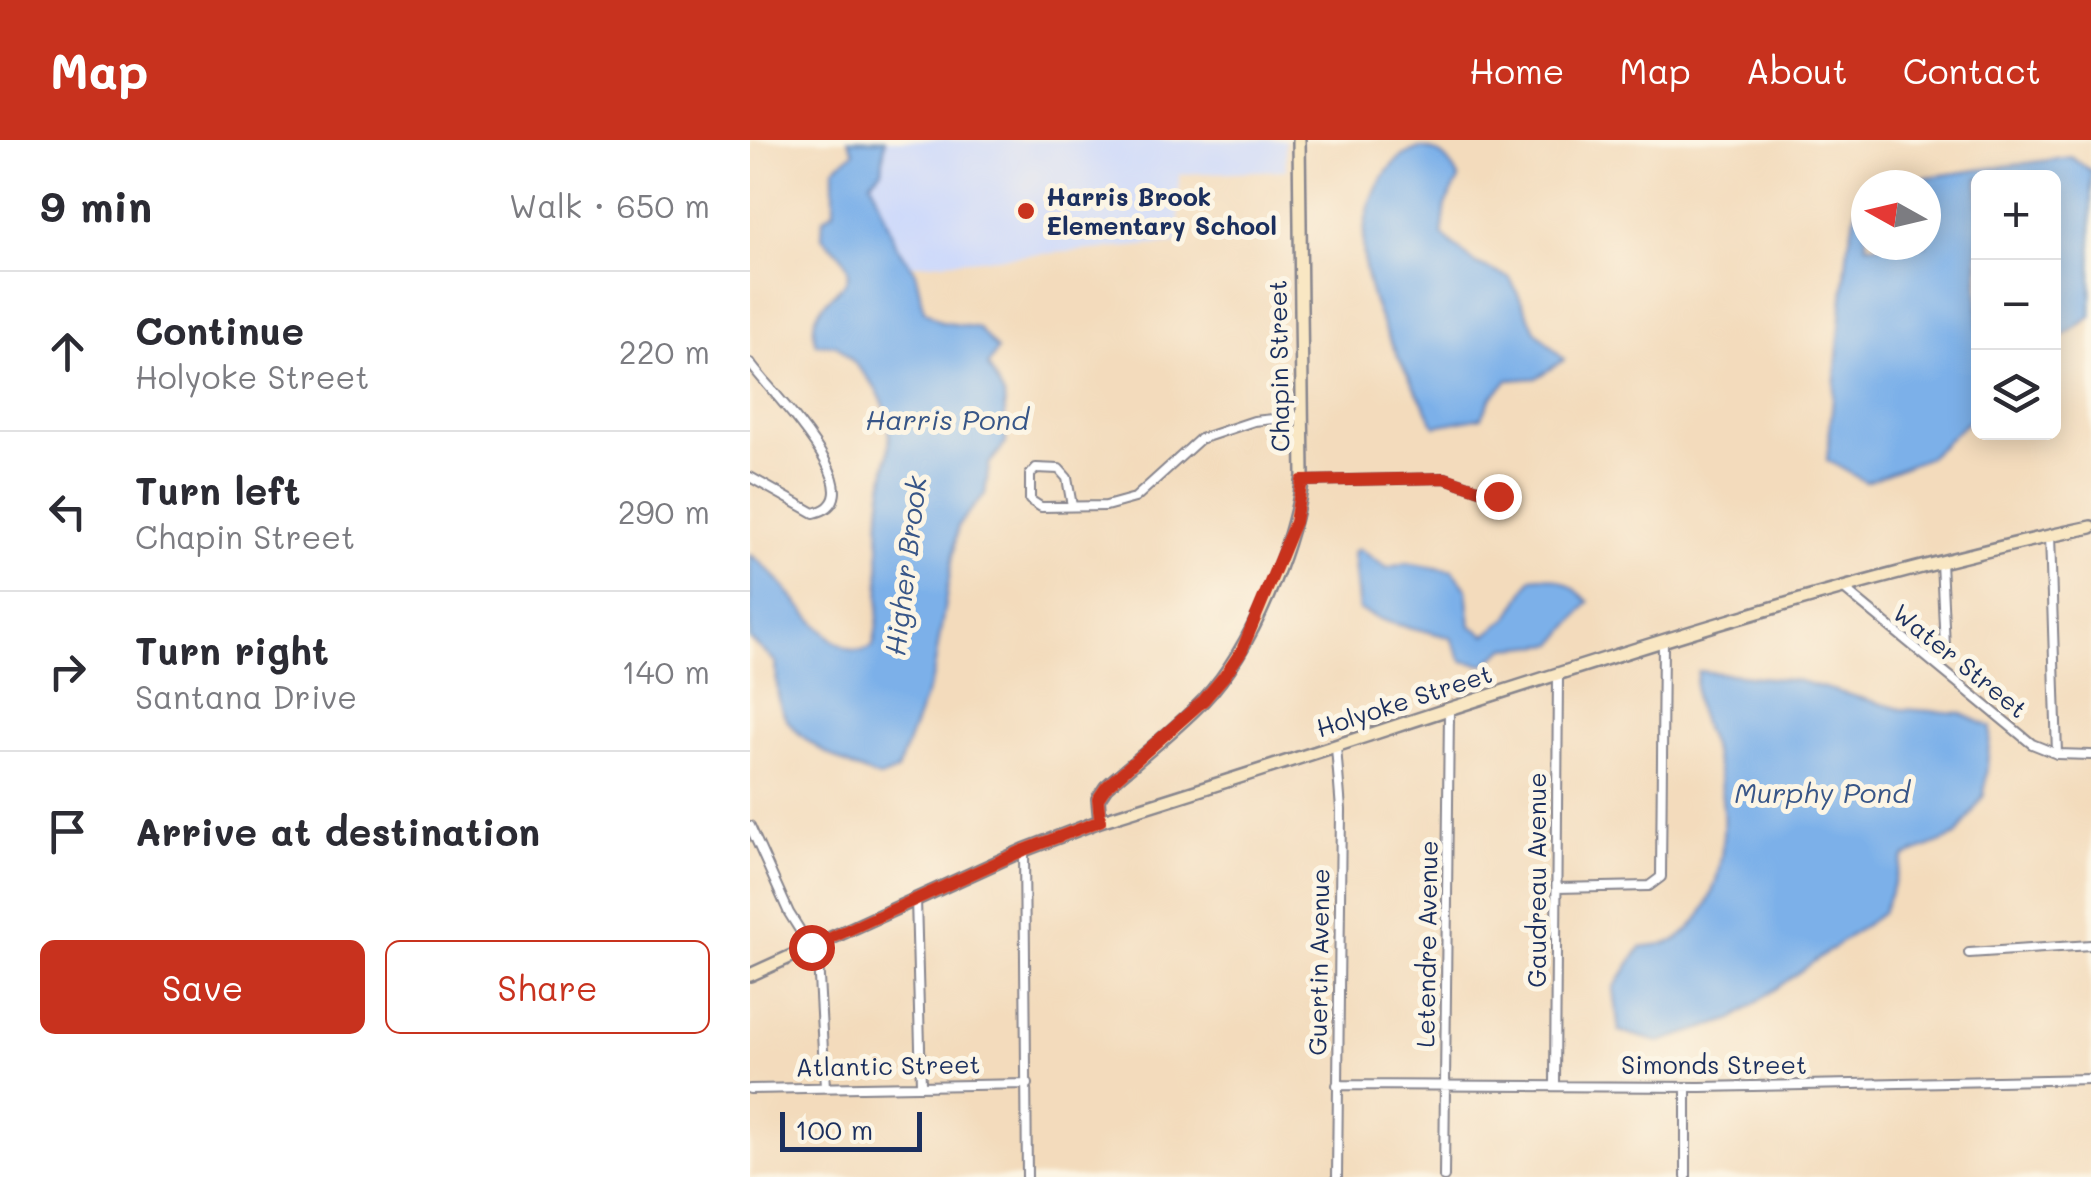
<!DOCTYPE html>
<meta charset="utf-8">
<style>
body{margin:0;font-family:Mali,sans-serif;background:#f7f7f7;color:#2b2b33}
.controls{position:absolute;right:30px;top:30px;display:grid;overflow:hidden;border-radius:15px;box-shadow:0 5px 25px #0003}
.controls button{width:90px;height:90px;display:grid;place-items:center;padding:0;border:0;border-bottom:2px solid #e1e1e2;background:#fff;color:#2b2b33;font:50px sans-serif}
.compass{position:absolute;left:1101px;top:30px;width:90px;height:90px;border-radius:50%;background:#fff;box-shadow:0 5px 25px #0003;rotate:278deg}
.scale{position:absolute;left:30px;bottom:25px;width:142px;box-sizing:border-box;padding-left:10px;border:5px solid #1b2f5e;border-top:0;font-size:28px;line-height:35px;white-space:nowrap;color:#1b2f5e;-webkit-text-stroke:8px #fcf5e5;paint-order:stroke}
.stop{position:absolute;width:30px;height:30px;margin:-22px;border:8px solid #c8321e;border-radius:50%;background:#fff}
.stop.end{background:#c8321e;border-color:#fff;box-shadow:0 2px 10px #0008}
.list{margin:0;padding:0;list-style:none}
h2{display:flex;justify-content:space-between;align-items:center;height:130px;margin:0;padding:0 40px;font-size:42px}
h2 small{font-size:32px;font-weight:400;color:#7c7c81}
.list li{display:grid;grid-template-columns:65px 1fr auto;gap:30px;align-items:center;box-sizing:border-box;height:160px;padding:0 40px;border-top:2px solid #e1e1e2}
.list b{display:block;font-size:38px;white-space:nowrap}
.list p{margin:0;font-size:32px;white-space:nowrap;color:#7c7c81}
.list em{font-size:32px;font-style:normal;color:#7c7c81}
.actions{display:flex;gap:20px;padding:30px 40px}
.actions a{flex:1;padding:22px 0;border:2px solid #c8321e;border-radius:15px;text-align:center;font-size:35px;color:#c8321e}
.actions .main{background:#c8321e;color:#fff}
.icon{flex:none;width:55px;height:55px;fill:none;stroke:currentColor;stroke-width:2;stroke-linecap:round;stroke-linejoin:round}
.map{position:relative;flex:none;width:1341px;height:1037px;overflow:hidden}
header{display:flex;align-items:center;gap:60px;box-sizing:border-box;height:140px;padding:0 50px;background:#c8321e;color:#fff}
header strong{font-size:48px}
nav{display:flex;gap:55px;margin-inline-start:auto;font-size:35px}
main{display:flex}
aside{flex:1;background:#fff}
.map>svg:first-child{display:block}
.built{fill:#cfdafa}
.water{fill:#7cb0e9;stroke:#4c70a4;stroke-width:2.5}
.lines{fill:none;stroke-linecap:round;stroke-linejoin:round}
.street-casing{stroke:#87858d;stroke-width:12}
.secondary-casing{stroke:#87858d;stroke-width:16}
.street{stroke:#fff;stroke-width:8}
.secondary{stroke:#f9e7c3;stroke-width:11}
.route{stroke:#c8321e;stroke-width:12}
.poi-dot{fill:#c8321e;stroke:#fcf5e5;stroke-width:4}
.labels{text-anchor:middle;stroke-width:10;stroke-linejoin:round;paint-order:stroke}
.poi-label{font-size:25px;font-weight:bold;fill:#1b2f5e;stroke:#fcf5e5;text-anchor:start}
.street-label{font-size:25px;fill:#1b2f5e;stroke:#fcf5e5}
.water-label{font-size:28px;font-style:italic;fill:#385688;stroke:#fcf5e5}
</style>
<header>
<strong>Map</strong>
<nav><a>Home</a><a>Map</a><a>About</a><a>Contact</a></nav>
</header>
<main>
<aside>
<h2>9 min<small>Walk · 650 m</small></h2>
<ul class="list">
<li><svg class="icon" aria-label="ahead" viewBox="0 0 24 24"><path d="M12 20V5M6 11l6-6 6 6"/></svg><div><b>Continue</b><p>Holyoke Street</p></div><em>220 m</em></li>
<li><svg class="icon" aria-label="left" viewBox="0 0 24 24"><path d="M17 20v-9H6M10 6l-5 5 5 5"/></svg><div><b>Turn left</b><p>Chapin Street</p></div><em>290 m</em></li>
<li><svg class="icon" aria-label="right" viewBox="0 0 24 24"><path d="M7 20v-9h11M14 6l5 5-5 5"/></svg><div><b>Turn right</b><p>Santana Drive</p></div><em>140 m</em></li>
<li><svg class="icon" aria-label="arrive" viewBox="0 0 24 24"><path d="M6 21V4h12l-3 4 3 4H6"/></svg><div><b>Arrive at destination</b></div></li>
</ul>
<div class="actions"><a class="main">Save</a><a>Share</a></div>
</aside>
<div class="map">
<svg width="1341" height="1037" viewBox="0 0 1341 1037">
<rect width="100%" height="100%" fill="#fcf5e5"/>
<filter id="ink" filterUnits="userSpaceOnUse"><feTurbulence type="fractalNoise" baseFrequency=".01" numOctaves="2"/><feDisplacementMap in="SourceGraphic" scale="20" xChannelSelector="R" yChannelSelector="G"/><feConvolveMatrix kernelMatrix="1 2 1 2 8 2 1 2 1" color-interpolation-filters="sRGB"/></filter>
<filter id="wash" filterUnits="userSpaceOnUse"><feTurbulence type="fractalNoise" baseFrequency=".0048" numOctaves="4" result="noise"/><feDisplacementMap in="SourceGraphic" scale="40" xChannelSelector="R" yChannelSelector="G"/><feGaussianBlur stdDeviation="2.25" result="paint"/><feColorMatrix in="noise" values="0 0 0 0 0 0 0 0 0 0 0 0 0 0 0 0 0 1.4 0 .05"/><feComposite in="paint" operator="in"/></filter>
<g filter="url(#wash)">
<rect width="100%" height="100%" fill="#f3dbbc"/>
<path class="built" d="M124,0h411l1,30 -107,4v69l-272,22 -42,-78z"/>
<path class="water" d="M98,0h37l-3,30 -11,11 26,66 18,24 9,39 17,12 37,6 19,22 -9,16 16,30 2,47 -17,21 -4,30 -27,31 -25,151 -36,95 -17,7c-29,-9 -87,-38 -98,-68 -6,-14 -5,-33 -6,-48l-26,-23v-84c36,20 86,119 123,91 11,-44 4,-87 7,-132 1,-33 15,-67 7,-100 -8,-29 -30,-48 -50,-69l-21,-1c-18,-59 76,-50 6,-107l1,-18 11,-8v-43l20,-16z
M670,8c22,2 30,13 39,32l-13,23 -4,32 34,29 34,14 25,52 29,30 -28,18 -28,2 -17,18 -9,19 -47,9c-35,-71 -100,-156 -58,-238 10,-20 22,-33 43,-40z
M1321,17l20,14v146l-37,25v-164h-76v234l-49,45 -63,25 -39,-22 21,-214 14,-60h4v59h60v-60h-56z
M609,409l28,19 19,-5 47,8 14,18 4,37 15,9 23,-18 23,-39c23,-5 41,8 57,24l-34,42 -49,4 -22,17 -22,-4 -11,-23c-33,-11 -60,-11 -92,-28l-6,-58z
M948,531l101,10 101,28 60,4 31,14 -7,68 -28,41 -52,21 -22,56 -149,106 -74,23 -40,-11 -5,-43 27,-41c11,-2 28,-2 37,-8 51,-37 52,-125 37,-180 -9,-36 -26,-48 -17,-88z"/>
</g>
<g filter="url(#ink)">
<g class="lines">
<g class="street-casing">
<path id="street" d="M0,223c14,23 132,135 64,150l-64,-36
M552,341l143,-3 53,18
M322,366l-5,-28 -8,-9 -23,-1 -6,7v25l11,7 65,-1 29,-8 65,-59 54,-18 49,-5
M1300,395l7,219
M1094,449l188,155 25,10 34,1
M1186,523l9,-16 -4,-85
M586,607l5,63 -4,367
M0,686l39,87 29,46 7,128
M274,710l3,327
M807,748l92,-2 12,-9 2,-236
M166,759l5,185
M1219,813l122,-8
M587,945l363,2 391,-8
M805,945l3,-410
M936,947v90
M0,949l278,-5
M694,1037l5,-466"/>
</g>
<g class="secondary-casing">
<path id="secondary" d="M350,681l-2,-22 8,-12c32,-28 68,-56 98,-87 48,-51 90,-155 99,-224l-4,-336
M0,835l274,-125 76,-29c329,-101 654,-223 991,-294"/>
</g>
<use href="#street" class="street"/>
<use href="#secondary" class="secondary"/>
</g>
</g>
<g class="lines" filter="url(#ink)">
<path class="route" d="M61,807l213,-97 76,-29 -2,-22 8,-12 98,-87 22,-26 16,-24 53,-128 7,-41 143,-3 53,18"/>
</g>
<circle class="poi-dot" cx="276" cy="71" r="10"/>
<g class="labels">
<g class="poi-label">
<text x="296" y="66">Harris Brook<tspan x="296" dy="29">Elementary School</tspan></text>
</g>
<g class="street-label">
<text transform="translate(529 226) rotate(-91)" y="9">Chapin Street</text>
<text transform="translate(1210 521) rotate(39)" y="9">Water Street</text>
<text transform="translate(654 561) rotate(-18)" y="9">Holyoke Street</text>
<text transform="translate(787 740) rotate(-90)" y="9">Gaudreau Avenue</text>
<text transform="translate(677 804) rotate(-89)" y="9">Letendre Avenue</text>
<text transform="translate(569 822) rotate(-89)" y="9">Guertin Avenue</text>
<text x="964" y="934">Simonds Street</text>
<text transform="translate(138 926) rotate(-1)" y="9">Atlantic Street</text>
</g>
<g class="water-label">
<text x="197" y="290">Harris Pond</text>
<text transform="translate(156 426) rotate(-83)" y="10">Higher Brook</text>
<text x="1072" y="663">Murphy Pond</text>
</g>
</g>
</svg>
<div class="controls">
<button>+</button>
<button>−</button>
<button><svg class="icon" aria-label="layers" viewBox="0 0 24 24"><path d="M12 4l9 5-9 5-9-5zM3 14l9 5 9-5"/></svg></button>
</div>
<svg class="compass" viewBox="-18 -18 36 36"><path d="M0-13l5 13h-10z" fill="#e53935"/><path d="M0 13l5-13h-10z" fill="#7c7c81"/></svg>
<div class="scale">100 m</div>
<div class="stop" style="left:61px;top:807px"></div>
<div class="stop end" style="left:748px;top:356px"></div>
</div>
</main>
